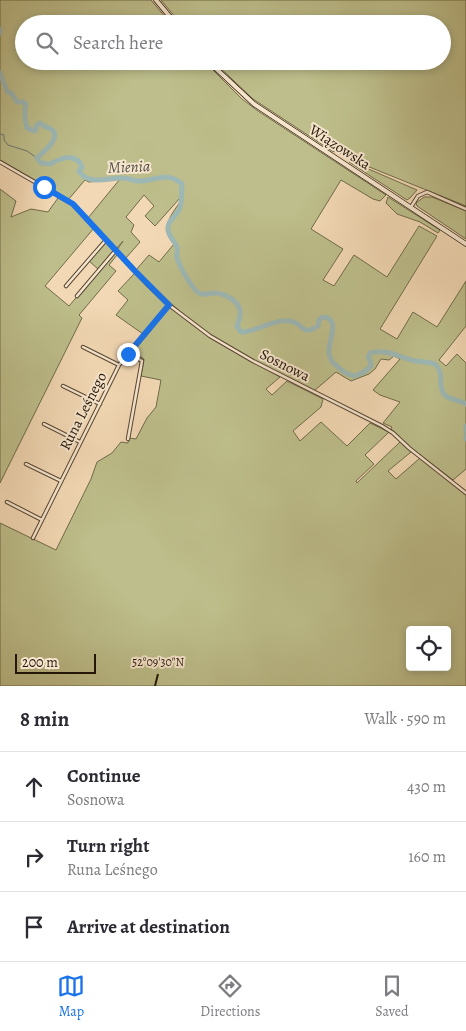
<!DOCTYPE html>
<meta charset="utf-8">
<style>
body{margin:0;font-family:Alegreya,serif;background:#f7f7f7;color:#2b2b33}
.controls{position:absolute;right:15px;bottom:15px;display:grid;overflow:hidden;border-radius:5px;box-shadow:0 2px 8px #0003}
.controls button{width:45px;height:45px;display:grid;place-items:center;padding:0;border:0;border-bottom:1px solid #e1e1e2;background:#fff;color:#2b2b33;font:25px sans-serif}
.scale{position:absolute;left:15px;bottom:12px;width:81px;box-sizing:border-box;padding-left:5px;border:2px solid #241609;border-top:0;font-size:14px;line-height:18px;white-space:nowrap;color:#241609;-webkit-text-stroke:4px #f7e6ce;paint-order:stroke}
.stop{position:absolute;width:15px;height:15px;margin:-11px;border:4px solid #1a73e8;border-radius:50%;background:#fff}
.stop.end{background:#1a73e8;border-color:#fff;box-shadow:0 1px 5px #0008}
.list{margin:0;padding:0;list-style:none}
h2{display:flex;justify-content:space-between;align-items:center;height:65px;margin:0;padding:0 20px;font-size:21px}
h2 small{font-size:16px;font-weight:400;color:#7c7c81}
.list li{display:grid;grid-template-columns:32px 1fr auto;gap:15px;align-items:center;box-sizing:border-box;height:70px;padding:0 20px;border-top:1px solid #e1e1e2}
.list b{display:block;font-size:19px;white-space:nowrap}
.list p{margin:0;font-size:16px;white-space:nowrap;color:#7c7c81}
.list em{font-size:16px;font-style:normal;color:#7c7c81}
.icon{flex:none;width:28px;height:28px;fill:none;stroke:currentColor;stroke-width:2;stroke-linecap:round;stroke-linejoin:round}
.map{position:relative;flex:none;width:466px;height:686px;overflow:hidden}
.search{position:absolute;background:#fff;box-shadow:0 2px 8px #0003;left:15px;right:15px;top:15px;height:55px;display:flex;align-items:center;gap:12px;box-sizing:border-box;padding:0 18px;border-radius:28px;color:#7c7c81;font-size:19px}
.sheet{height:275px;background:#fff}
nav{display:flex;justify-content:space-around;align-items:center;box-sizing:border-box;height:70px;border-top:1px solid #e1e1e2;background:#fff;font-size:14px;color:#7c7c81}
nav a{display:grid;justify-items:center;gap:2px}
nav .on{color:#1a73e8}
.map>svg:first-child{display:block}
.green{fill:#bdbe8b;stroke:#706a4a;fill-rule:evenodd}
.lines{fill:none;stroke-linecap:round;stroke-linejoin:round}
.stream{stroke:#6d7770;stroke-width:1}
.river{stroke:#9db8b5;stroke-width:5}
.street-casing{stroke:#584634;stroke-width:4.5}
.secondary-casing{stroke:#241609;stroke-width:5.5}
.street{stroke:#f7e6ce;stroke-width:2.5}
.secondary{stroke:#f7e6ce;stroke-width:4}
.route{stroke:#1a73e8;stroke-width:6}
.ticks{fill:none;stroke:#241609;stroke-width:2}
.labels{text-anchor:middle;stroke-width:4;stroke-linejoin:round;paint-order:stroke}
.street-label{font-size:15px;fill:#241609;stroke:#f7e6ce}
.water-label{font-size:16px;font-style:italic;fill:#4e4f45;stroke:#f7e6ce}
.ticks-label{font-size:12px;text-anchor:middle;fill:#241609;stroke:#f7e6ce;stroke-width:4;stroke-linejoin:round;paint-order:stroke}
</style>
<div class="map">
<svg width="466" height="686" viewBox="0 0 466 686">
<rect width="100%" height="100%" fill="#f2d8b4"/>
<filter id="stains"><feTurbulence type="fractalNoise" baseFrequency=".004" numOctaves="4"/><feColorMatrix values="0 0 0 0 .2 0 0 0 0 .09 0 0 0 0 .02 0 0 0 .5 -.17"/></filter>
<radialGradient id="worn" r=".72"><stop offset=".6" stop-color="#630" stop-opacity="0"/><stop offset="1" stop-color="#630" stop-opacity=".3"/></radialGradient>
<path class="green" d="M0,0h151l20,24h-147v37h180l38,38 16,12 128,84 -6,6 -7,-2 -32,-19 -30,49 32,20 -20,31 11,6 20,-31 33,22 32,-51 18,10 -57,93 17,10 16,-27 24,15 29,-46v45l-27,34 7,6 11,-12 9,9v106l-13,11 -43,-33 -19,-18 1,-2 -9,-4 17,-21 -20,-7 -7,-5 27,-31 -6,-3 -5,4 -8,-1 -6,10 -6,5 -18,7 -15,-9 -22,19c-35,-17 -73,-34 -105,-57 -27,-19 -50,-41 -73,-64l13,-15 10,7 15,-18c-2,-3 -4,-4 -5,-7 -7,-12 5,-26 11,-35v-4l-25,28 -10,-10 9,-10 -10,-11 -18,22 8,8 -3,7 9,10 -15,17 -8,-9 6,-9 -7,8 -28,-31 32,-39 -31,3 -4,-2 -17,20 -68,-40z
M161,0h305v206l-119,-48 -5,-4 -10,-3 -79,-52 -40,-38h229v-37h-261z
M350,161l67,29 -7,8 -3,2 -58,-38z
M0,189l16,12 -5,16 20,-8 17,3 10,-14 14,7 22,23 -49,58 24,20 46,-54 2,3 -8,10 7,6 -37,44 3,3 -82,165z
M388,197l52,33 -2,3 -18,-11 -23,-8 -11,-11z
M424,197h8l34,14v28l-49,-33 -1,-3z
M106,241l8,10 -16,18 -9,-8z
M135,273l32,32 -24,29 -27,-19 12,-15 -10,-9z
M170,307l39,30 71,40 -14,12 6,6 15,-14 36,18 -2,8 -28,24 7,10 21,-19 26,24 23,-23 19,9 -24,23 9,9 -18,17 1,2 43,-41 11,10 -23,19 8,8 24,-21 46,37v191h-466v-163l56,27 35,-71 6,-17 15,-9 9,-11 7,1 1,-5 7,1 11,-21 9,-11 5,-27 -20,-4 3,-17 -11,-7zM410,630h37v37h-37z"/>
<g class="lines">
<path class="stream" d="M0,134l4,1v5l4,5 19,6 10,7"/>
<path class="river" d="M0,29v4
M0,73l7,18 5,3 5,8h6l3,2c-2,7 -1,18 1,24l7,3 2,-1v-4l4,-3c4,4 7,4 11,6 12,8 -8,23 -14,29l4,5 9,1c11,-6 26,-12 32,3l-3,4c9,15 29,7 43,7 6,0 10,2 15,3 17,1 29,-11 45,3 -1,9 1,18 -3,26 -4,7 -12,11 -11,20 1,7 6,10 9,17 1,3 -1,7 0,11 3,9 14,30 22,35 6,3 9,0 15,0 11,0 28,9 26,22 0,4 -2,8 -3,11l4,6c14,1 30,-13 49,-11 14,2 11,16 28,5l1,-6 4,-3c19,1 4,26 6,37 1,5 5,10 9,13 5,5 10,8 17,9l9,-4 7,-6 -1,-6 -2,-3 2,-4c17,-5 30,5 46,8 6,1 13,1 19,3 10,9 2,20 9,30 4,6 16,6 22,10
M466,426v5
M466,436v3"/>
<g class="street-casing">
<path id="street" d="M0,162l73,42 74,80 22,21 41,31 43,25 129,65 11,7 16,15 57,45
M411,207l7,-11 9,-4 39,17
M66,286l40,-46
M77,296l39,-46
M83,347l36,18
M63,386l37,18
M44,424l36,18
M128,439l14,-78 -13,-8
M26,464l35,17
M7,502l35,18
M33,538l86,-173 50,-60"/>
</g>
<g class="secondary-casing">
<path id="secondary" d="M156,0l20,24
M208,61l46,43 212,140"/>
</g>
<use href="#street" class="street"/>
<use href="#secondary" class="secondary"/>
</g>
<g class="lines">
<path class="route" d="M44,187l29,17 61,66 35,35 -41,49"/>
</g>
<path class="ticks" d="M155,686l3,-12"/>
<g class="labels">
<g class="street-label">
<text transform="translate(340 147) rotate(33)" y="5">Wiązowska</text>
<text transform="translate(285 365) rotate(27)" y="5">Sosnowa</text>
<text transform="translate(83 411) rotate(-63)" y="5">Runa Leśnego</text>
</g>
<g class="water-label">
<text transform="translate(129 166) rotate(-2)" y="6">Mienia</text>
</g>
</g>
<g class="ticks-label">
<text x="158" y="666">52°09'30"N</text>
</g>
<rect width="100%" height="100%" filter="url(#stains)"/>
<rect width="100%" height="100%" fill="url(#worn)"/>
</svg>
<div class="controls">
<button><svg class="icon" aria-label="locate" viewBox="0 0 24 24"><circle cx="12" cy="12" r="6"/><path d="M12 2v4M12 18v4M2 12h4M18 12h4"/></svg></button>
</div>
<div class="scale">200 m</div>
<div class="stop" style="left:44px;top:187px"></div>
<div class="stop end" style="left:128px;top:354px"></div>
<div class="search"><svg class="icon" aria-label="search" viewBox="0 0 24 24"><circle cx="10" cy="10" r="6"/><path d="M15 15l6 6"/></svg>Search here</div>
</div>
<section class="sheet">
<h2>8 min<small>Walk · 590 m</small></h2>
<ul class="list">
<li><svg class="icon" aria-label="ahead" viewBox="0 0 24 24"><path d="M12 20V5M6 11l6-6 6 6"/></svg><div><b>Continue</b><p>Sosnowa</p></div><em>430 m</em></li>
<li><svg class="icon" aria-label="right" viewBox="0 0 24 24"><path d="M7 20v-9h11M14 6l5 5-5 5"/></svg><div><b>Turn right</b><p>Runa Leśnego</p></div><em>160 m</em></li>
<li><svg class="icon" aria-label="arrive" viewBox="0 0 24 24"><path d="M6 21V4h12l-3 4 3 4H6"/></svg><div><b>Arrive at destination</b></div></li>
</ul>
</section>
<nav>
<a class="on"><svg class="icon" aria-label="map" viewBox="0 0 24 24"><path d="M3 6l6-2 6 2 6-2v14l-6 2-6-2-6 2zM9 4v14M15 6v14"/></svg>Map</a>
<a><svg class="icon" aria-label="directions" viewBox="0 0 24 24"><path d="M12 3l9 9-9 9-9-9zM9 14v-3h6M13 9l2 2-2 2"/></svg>Directions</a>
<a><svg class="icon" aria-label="saved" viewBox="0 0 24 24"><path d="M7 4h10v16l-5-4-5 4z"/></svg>Saved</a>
</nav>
